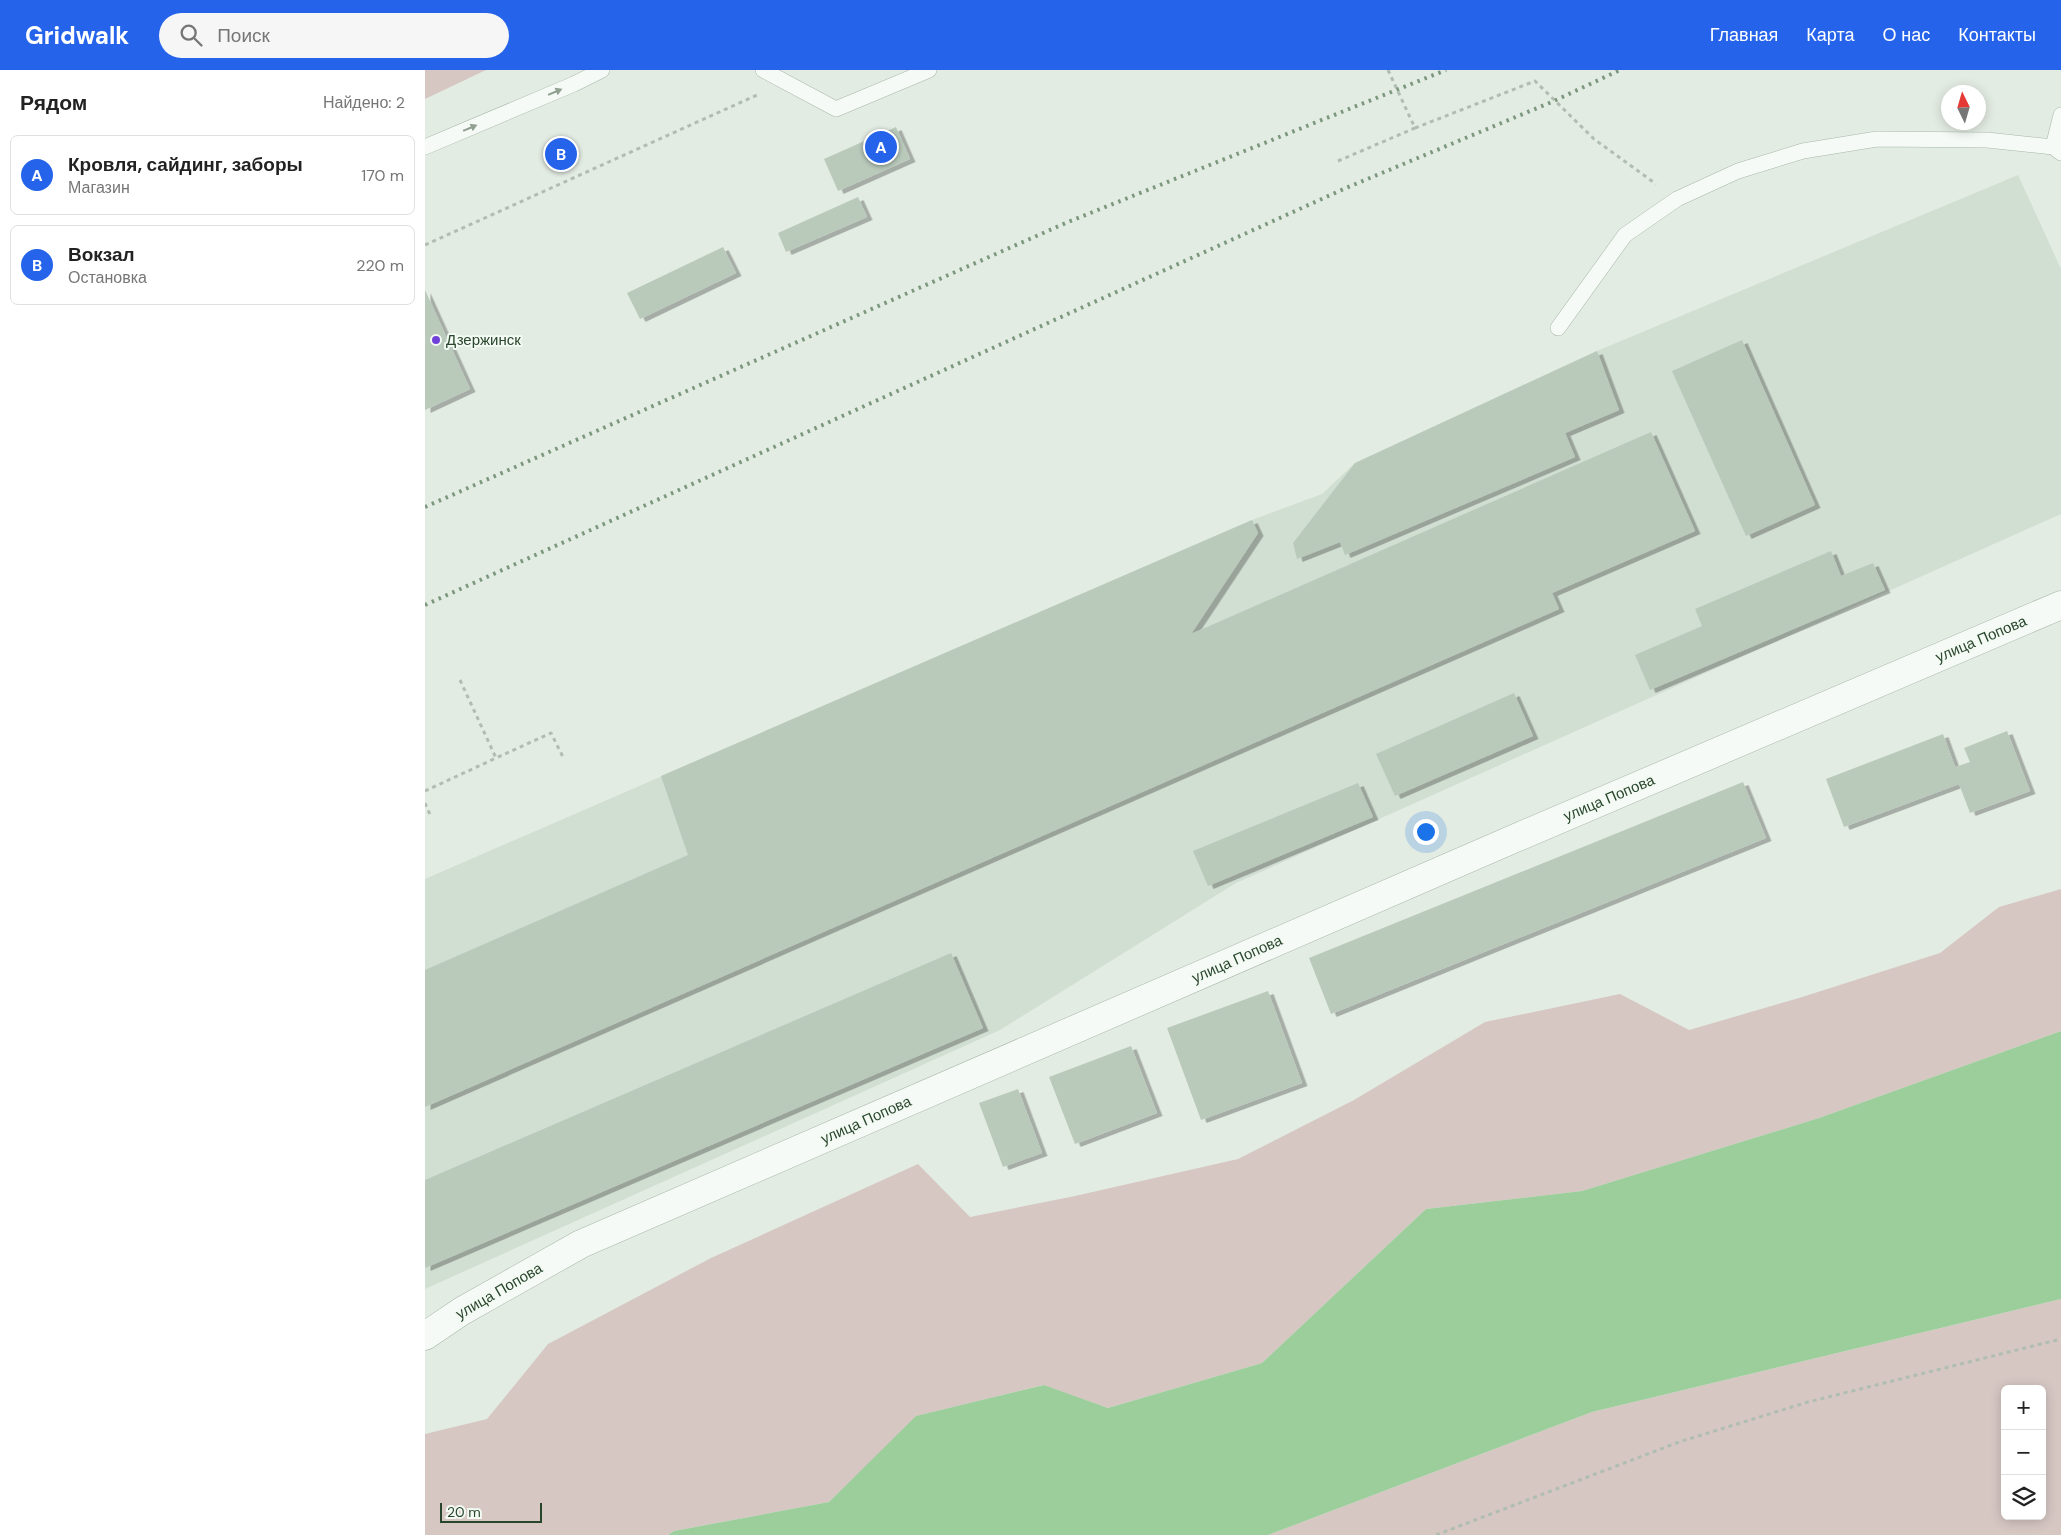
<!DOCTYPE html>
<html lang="ru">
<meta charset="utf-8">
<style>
body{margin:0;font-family:"DM Sans",sans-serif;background:#f6f6f6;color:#222}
.controls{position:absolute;right:15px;bottom:15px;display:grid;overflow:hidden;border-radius:8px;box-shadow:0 2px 12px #0003}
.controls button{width:45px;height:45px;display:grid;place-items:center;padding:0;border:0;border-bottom:1px solid #e0e0e0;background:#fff;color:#222;font:25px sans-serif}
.compass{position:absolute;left:1516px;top:15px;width:45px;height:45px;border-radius:50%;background:#fff;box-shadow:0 2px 12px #0003;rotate:355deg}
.scale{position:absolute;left:15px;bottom:12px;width:102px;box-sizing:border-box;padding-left:5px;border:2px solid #29462c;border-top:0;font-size:14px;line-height:18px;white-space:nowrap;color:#29462c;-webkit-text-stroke:4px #f3f9f3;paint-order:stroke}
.you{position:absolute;left:1000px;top:761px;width:18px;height:18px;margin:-12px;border:4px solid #fff;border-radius:50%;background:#1a73e8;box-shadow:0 0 0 8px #1a73e833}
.badge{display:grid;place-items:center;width:32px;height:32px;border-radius:50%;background:#2563eb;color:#fff;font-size:16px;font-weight:700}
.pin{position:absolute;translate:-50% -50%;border:2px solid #fff;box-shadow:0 1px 5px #0006}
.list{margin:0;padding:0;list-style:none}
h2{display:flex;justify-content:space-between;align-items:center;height:65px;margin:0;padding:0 20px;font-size:21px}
h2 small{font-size:16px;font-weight:400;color:#767676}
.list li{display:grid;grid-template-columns:32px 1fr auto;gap:15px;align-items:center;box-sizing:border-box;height:80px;margin:0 10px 10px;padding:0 10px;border:1px solid #e0e0e0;border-radius:8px}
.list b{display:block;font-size:19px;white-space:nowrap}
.list p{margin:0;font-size:16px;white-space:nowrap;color:#767676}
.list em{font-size:16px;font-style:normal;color:#767676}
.icon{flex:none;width:28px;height:28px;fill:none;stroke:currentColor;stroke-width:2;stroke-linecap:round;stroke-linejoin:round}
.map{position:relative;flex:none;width:1636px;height:1465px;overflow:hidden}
header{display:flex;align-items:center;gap:30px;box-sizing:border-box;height:70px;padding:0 25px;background:#2563eb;color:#fff}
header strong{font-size:24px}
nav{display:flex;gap:28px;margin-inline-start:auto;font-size:18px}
.search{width:350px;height:45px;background:#f6f6f6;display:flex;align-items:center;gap:12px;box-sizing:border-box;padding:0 18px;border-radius:28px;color:#767676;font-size:19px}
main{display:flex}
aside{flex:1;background:#fff}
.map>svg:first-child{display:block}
.built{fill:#d1ded2}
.green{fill:#d6c7c3;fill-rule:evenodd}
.water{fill:#9cce9b}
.building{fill:#b9cabb;filter:url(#shadow)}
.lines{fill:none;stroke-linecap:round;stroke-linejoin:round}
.service-casing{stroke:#a7b7a8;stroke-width:16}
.tertiary-casing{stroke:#a7b7a8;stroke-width:29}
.path{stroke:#b0bdb1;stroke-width:3;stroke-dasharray:4 4;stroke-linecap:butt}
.service{stroke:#f6faf6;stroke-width:15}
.tertiary{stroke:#f6faf6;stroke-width:28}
.rail{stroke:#7b977d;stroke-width:4;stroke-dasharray:2.5 5;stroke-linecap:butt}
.oneway{fill:#90a091}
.poi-dot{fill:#7040d8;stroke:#f3f9f3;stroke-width:2}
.labels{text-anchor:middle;stroke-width:4;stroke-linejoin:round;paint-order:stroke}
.poi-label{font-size:15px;fill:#29462c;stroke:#f3f9f3;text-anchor:start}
.street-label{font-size:15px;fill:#29462c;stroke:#f3f9f3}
</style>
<header>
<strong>Gridwalk</strong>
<div class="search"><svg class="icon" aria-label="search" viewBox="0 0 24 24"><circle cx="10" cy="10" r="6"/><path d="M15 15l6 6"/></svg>Поиск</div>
<nav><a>Главная</a><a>Карта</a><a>О нас</a><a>Контакты</a></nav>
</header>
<main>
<aside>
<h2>Рядом<small>Найдено: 2</small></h2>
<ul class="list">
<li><span class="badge">A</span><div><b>Кровля, сайдинг, заборы</b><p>Магазин</p></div><em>170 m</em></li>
<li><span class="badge">B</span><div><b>Вокзал</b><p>Остановка</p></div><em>220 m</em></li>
</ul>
</aside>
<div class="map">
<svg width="1636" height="1465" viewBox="0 0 1636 1465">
<defs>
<filter id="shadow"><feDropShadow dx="5.5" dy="3" stdDeviation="0" flood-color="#0004"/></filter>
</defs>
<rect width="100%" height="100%" fill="#e3ece3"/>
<path class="built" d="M1593,105l43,94v245l-825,369 -236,147 -575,259v-410l827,-359 70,-26 33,-31 242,-112z"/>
<path class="green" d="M0,0h61l-61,29z
M1636,819v142l-242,87 -237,73 -156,18 -164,154 -154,45 -65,-23 -126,31 -88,86 -155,29 -6,4h-243v-101l62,-15 61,-75 163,-86 207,-94 52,53 105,-21 163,-37 116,-59 131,-78 135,-28 69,36 110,-32 141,-45 59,-46z
M1636,1229v236h-793l324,-123zM1580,1319h37v127h-37z"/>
<path class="water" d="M1636,961v268l-469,113 -324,123h-600l6,-4 155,-29 87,-86 128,-31 64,23 154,-45 164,-154 156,-18 237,-73z"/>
<path class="building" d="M471,57l14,32 -72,32 -14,-32z
M433,127l9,20 -81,35 -8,-19z
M298,177l13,26 -96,46 -13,-26z
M0,220l45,99 -45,21z
M1317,270l73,165 -69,31 -74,-165z
M1172,281l22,59 -54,23 10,24 -230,98 -5,-13 -43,17 -4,-16 62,-80z
M1226,362l44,99 -143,62 7,16 -1134,498v-137l263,-115 -27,-79 591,-256 6,13 -67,101z
M1406,481l10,25 32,-13 12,27 -235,100 -15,-35 67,-29 -7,-17z
M1089,623l19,43 -138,60 -19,-42z
M1582,661l23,60 -60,22 -11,-29 -115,43 -18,-48 117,-45 12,33 15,-5 -6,-14z
M1318,712l23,56 -435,176 -22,-56z
M933,713l15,34 -165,69 -15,-35z
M526,883l32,75 -558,240v-88z
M843,921l34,92 -101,37 -34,-92z
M706,976l26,67 -82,31 -26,-67z
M593,1019l24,64 -39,14 -24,-64z"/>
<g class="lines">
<g class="service-casing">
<path id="service" d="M338,0l73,39 93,-39
M0,77l149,-63 28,-14
M1628,77l8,-32
M1133,258l67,-93 52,-36 61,-28 65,-20 74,-12 110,1 66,7 8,6"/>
</g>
<g class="tertiary-casing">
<path id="tertiary" d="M0,1266l37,-25 119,-67 930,-404 550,-235"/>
</g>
<path class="path" d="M963,0l27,58 120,-47 59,58 62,45
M913,91l77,-33
M0,175l332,-150
M35,610l36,78 55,-25 12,24
M0,721l71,-33
M0,733l6,14
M1011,1465l243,-93 129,-40 253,-63"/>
<use href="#service" class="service"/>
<use href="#tertiary" class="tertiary"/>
<path class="rail" d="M0,437l643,-285 378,-152
M0,535l921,-417 208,-87 66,-31"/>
</g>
<defs><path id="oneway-solid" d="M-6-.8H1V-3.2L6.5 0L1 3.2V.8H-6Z" transform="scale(1.25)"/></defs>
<g class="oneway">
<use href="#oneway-solid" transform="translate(130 22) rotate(-23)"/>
<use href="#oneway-solid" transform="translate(45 58) rotate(-23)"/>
</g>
<circle class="poi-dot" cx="11" cy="270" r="5"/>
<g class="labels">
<g class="poi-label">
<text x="21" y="275">Дзержинск</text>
</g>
<g class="street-label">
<text transform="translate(1556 569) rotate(-23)" y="5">улица Попова</text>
<text transform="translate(1184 728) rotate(-23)" y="5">улица Попова</text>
<text transform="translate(812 889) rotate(-24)" y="5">улица Попова</text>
<text transform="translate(441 1050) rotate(-24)" y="5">улица Попова</text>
<text transform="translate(74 1221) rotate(-30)" y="5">улица Попова</text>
</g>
</g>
</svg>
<div class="controls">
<button>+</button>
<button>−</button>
<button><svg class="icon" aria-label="layers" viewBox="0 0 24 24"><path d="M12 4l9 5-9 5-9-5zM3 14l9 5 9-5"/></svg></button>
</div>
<svg class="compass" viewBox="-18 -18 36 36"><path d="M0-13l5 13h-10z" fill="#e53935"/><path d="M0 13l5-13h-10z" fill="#767676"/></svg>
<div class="scale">20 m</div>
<div class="you"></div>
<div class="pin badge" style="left:456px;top:77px">A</div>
<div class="pin badge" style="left:136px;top:84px">B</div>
</div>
</main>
